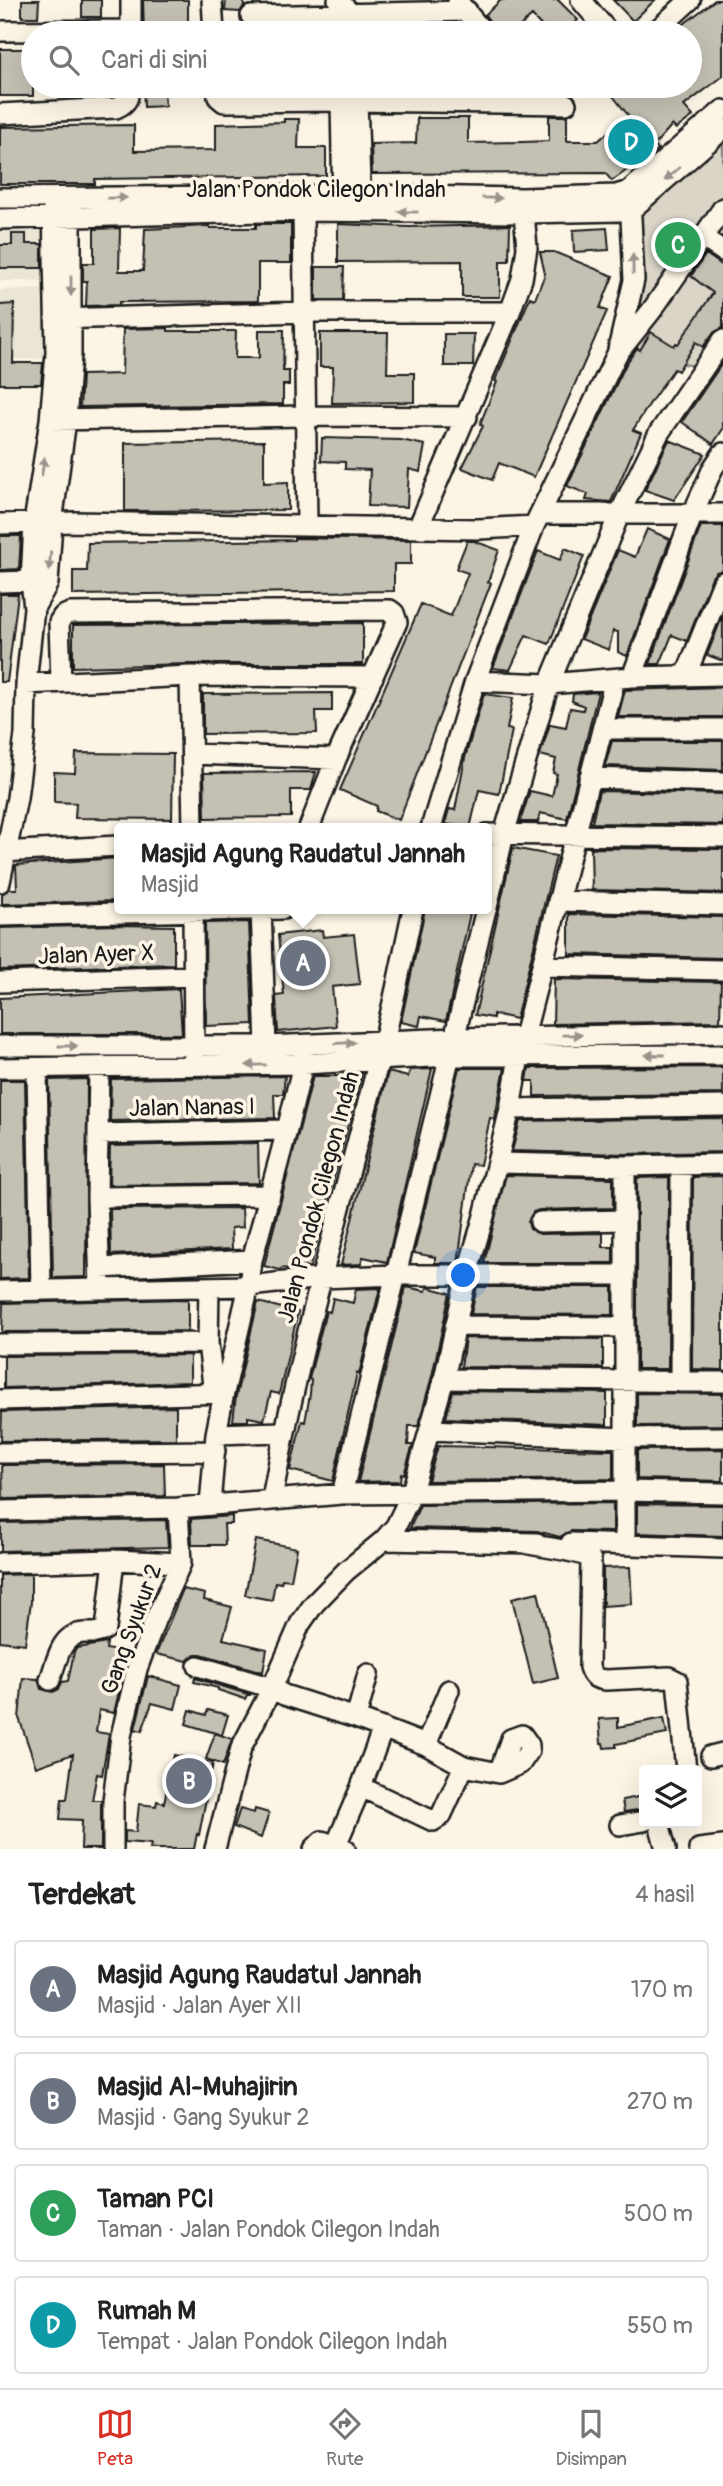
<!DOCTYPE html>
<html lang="id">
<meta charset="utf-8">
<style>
body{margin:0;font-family:Pangolin,sans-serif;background:#f6f6f6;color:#222}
.controls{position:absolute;right:21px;bottom:21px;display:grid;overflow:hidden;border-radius:7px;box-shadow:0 7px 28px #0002}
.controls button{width:63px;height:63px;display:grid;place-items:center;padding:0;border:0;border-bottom:2px solid #e0e0e0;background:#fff;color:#222;font:35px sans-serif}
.you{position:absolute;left:464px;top:1276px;width:24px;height:24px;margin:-18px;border:5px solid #fff;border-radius:50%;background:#1a73e8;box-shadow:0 0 0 10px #1a73e833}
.badge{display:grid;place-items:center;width:46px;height:46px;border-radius:50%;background:#d93025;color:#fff;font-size:23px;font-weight:700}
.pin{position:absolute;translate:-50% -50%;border:4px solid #fff;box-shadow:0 2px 7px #0006}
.popup{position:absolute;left:114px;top:823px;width:378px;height:91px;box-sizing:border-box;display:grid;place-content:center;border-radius:7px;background:#fff;filter:drop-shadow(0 2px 5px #0005);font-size:23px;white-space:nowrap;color:#767676}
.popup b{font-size:26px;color:#222}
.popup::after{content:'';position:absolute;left:50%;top:100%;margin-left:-14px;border:14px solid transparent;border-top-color:#fff}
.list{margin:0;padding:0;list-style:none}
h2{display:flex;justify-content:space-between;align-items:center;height:91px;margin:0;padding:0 28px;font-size:30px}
h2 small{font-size:23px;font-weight:400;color:#767676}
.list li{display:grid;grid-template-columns:46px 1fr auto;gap:21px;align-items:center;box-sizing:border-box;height:98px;margin:0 14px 14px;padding:0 14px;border:2px solid #e0e0e0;border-radius:7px}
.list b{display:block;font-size:26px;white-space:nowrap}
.list p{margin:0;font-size:23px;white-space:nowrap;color:#767676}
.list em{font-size:23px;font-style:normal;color:#767676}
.icon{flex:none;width:38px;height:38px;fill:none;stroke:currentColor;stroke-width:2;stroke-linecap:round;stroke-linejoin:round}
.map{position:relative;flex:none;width:723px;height:1849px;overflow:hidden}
.search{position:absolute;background:#fff;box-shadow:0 7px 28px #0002;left:21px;right:21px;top:21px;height:77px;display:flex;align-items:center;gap:18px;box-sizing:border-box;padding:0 24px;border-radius:38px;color:#767676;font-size:26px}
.sheet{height:539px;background:#fff}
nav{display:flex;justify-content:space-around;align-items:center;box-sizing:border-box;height:98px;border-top:2px solid #e0e0e0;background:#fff;font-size:19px;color:#767676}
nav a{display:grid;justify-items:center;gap:4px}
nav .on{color:#d93025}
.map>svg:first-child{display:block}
.built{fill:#ebe5d6}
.green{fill:#dbd5c8;stroke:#7c7872;stroke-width:2}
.building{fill:#c4c0b3;stroke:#1c1c1c;stroke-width:2}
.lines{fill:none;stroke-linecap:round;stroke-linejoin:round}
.minor-casing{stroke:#1c1c1c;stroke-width:24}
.minor{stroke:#fcf5e5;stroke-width:19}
.oneway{fill:#97938b}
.labels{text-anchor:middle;stroke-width:7;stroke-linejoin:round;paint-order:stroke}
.street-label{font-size:23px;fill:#1c1c1c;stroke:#fcf5e5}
</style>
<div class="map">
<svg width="723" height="1849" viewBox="0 0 723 1849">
<rect width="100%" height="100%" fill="#fcf5e5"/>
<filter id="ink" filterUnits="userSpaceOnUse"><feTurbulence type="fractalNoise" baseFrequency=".0143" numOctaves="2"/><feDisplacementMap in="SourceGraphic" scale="14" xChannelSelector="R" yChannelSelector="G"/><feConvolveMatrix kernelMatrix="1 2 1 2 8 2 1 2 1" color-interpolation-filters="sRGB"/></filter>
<g filter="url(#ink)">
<path class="built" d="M0,225l47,1 -1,55h-46z
M44,289l2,69 -46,2v-70z"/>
<path class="green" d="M723,110v230l-20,27 -86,-13 15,-145z"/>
<path class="building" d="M22,0h17l-1,17h-16z
M82,0h19v17h-19z
M143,0h45v30h-25v3h-19z
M226,0h18v6l-4,6 -15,-1z
M501,0h57l20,20 -3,3 10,10h-37l-16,-17 -20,17h-14l-13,-18z
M613,0h42l-22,21z
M715,0h8v76l-39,30 9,10 -17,13 -4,-4 -18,20 4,4 -24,21 -3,-3 -19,14 -7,-8 -233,1 -1,-30 45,-1 1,-25h51v25l55,-1 26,-1v-25h18v25h31l30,-26 -19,-24 6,-5h75v-24l9,-7 -9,-12v-10h-18z
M0,49h33v47h-33z
M81,86h28v10h-28z
M143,86h21l1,20 -21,1z
M284,119h15l-1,29h28v28l-231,3v5h-95v-57l134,-2v26l82,-1v-26l68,-2z
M256,224h35v39h-33v38l-139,1v3l-33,1 1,-25h-4v-18h11v-34l26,-1 -1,43h24l2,-42 65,-3v2h46z
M338,224l71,3 101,-2 -1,36h-9v36h-38v-36l-124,1z
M607,228l2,22 -35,2 -1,-22z
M12,234h14v10h16v24h-42v-23h12z
M540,252h14l59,24 -13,32 7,3 -73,166 -35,-14 -7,17 -30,-12 21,-42 -3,-2 17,-42 -2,-1 26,-62 9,-22 5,2 10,-25z
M706,254l17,12v62l-10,5 -10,14 -7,-5 -18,29 -4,-2 -22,31 -19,30 8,3 -30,69 -25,-2 2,-6 -21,-8 59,-122 11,-16 3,2 11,-18 23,14 2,-3 2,1 35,-51 -22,-17z
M316,267h28l-1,33h-27z
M14,304l-1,59h30l-2,21h-41v-79z
M168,328v3h68l-1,27h24v-28h25l-1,41h6v14h-6v19l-203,3 2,-32 40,-1 1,-45z
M320,333h68l-1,40h27v29l-82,1 1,-36h-13z
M444,334h30l-1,32h-29z
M723,362v67l-10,15 -31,-22z
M322,438l79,2 24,5 -5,27 -11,-3 -2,38 -39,-1 2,-36 -25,-1v-7l-24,-1z
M669,440l36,14 -31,46 -29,-10z
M264,441v42l24,-1v28l-163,1v-68z
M701,526h22v44l-7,2 -4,5 -25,64 -15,-6 -12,29h-10z
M647,529l23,10 -43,117 -9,-4v-20l-5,-1 -4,19 -28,-11 37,-89 17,7z
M0,536h21l-2,33 -19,1z
M294,538l117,2v24h-17v27l-321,4v-24h14l1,-28 206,-3z
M467,541h7l25,9 -11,32 3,1 -92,237 -23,-9 1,-5 -37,-16 81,-186 30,12 17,-43 -12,-4z
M565,548l19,8 -35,88 -23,-9 -16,35 -17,-2 45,-117 22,9z
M0,594h18l-11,88h-7z
M723,615v46l-16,-6z
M363,623v41h-174l-116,3v-42z
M723,687v30h-105l7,-27z
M598,692l-31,127 -27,-6 -2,9h-18l10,-31 22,5 5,-22 -4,-1 3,-14 -16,-4 10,-31 16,3 4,-19 13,2 1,-4 -12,-5 1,-7z
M332,693v18h-16l1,22 -114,1v-40z
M484,694l29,4 -6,31 5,1 -13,64 -20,-4 -9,38 -25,-4 4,-15 6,1 10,-52z
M612,741h111v29l-118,-4z
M76,753l97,1 -1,65 -97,-1 1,-15 -22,-1v-30l21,1z
M316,772l-5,18h-20v27l-86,1 -1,-45z
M599,791l124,3v31l-131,-2z
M513,848l43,8 -40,163 -23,-5v4l-18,-3z
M591,848l132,1v44l-131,-3z
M119,858v43l-117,3v-10l8,-5h7l-1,-24z
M425,909h46l-25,112 -25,-5 -2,10 -18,-4z
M569,914l154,3v41l-154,-4z
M249,922l4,102 -47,2 -1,-103z
M119,925l55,1v38l-174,6v-42z
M322,930l1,7 31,-3 6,50 -28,3 4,39 -58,6 -2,-36 8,-1 -6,-60z
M554,979l167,3 -1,39 -167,3z
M179,989l3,45h-182v-36z
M723,1067v27l-189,2v-15h-7l2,-13z
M459,1068h46l-11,54v-3l-4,-1 -10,47 -9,-1 -13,99h-23v-6l-21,-4z
M432,1069l-45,193 -24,-5 -2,7 -20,1 47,-193 20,5 2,-7z
M362,1073l-52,194 -22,2 -6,-1 -2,2 -16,-4 49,-190h27z
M285,1076l-2,18h-9l1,24 -165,3 1,-42z
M87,1079l-1,198 -33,1 -4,-198z
M0,1080h25l4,198 -29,1z
M723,1118v34l-98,2 -113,-3 8,-30z
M258,1143l1,40 -150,2 1,-39z
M506,1175l107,3v30l-74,2 -6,2 -5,10 2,7 10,5 63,-1v14h10v16h-129z
M723,1176v194l-31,-1 1,-192z
M669,1177l-1,192h-31v-191z
M242,1208l1,19 -12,1 1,21 -121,6 -1,-46z
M406,1287l20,4 1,-4 23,6 -18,83 -14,50h-9l-1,19h5l-9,29 -3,-1 -1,8 -42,1z
M477,1287h136v28l-142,-1z
M380,1288l-21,86 -2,-1 -24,108 -43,-11 12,-49 3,1 5,-28 1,-14 -2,-1 17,-68 4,1 3,-14 20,5 3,-14z
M188,1299v32l-186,1 1,-29z
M258,1302l40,10 -19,82 -8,-2 -7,28 -16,-3v4h-15l3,-25z
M465,1338l138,1v29l-142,-1z
M190,1355v27l-186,6v-32z
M453,1391l154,2v32l-161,-7z
M637,1393l86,1v31l-86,1z
M176,1407v32l-175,2 1,-29z
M438,1446l175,4v29l-185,2z
M723,1449v32l-86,-2v-29z
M164,1464l1,32 -162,3 -1,-34z
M613,1503v29l-42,-1 -11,6 -23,-6 -127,-3 10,-23z
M637,1504l86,1v31l-86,-3z
M232,1516v8h-8l1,21h-33l-1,-26z
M166,1520l2,27 -167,4v-28z
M256,1540l41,8 -6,32 -9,-1 -1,4 -6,-1 -3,18 -27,-5z
M630,1567l2,37 -29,2v-38z
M31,1574v28l-6,42 -25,-3v-66z
M183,1589l22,5 -1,6 28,7 -9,32 44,10 -4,23 -62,-18h-6l-8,7 -31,-7z
M538,1592l20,86 -25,6 -21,-86z
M107,1643l-1,6 22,4 -14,60 -15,-3 -3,22 13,2 -7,41 -5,-1 -5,26h9v49h-20l1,-29 -22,-1 2,-20h5l6,-45 -37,13 -17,-49 4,-40 15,1 3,10 12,3 6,-3 3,-7 6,-1 6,-29 3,-4z
M148,1676l33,9 -6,24 -23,-6 -10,28 -7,-2z
M195,1678l56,17h-4l-2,4 -27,-9v-2l-24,-6z
M190,1710l16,5 2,-5 20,5 -6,20 -36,-11z
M618,1718v9l46,-9 3,16 -51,10v3l-12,1 -1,-5h-2l-2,-24z
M215,1733l17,6 -9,26 -17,-6z
M174,1755l39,8 -14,72 -2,-1 -3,15h-44l1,-5 -26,-2v-11l11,1 3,-28 17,2 1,-5 7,2z
M643,1796l1,13 -20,3 -2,-12z
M240,1809l14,4 1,-4 14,4 -8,25 -27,-11z"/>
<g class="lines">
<g class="minor-casing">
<path id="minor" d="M131,0v33
M212,0l2,33
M338,0l13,14v19
M581,0l28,33
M458,2l26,31
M251,16l216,-5
M0,31l131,-1
M654,33l36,-33
M217,86l1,11 6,5 125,-1 217,3
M526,86l13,17
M351,93l6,8 4,107
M0,114l116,-6c12,-5 13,-11 13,-22
M0,198l361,-3 161,3 94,-3 13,-4 94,-81
M343,209l-2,-108 7,-15
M303,211l4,315
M0,219l303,-8 221,2 96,-2 12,-2 91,-80
M702,237l21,14
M56,319l248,-7h206
M618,350l16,-70 -4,-83
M50,420l256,-4 161,1
M541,514h182
M0,524l74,-2 405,7 55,-3
M418,528l92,-216 12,-33 5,-31 -4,-47
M0,582l31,-1
M34,608l14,-25 4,-60 14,-103 5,-65v-151
M686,675l37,-93
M190,676l3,152
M632,677l61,-164 20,-45 10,-15
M475,681l74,3 83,-7 91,-2
M61,682l-2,-60 4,-6 7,-3 320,-3 4,3 3,9 -61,137 -27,69
M26,684l164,-8 183,1
M602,729h121
M192,754l144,5
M589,778l134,4
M431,828l44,-147 59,-155 83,-172 35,-44 71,-102
M487,834l236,3
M0,852l119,-6
M0,882l17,-84 8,-64 1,-50 8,-76 -3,-27 3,-58 16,-103 6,-67 -3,-148
M558,901l165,4
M487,907l17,-73 45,-150 70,-169 40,-82 64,-93
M193,909l1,149
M261,909l5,137
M0,916l283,-7
M542,966l181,4
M0,982l194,-6
M0,1046h266l190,-8 267,-5
M99,1067l-2,130 3,90
M0,1068l303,-4 147,-8 273,-1
M37,1068l4,222
M510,1109l213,-3
M98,1134l189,-4
M497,1163l128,3 98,-2
M97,1197l173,-2
M540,1222l85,-2
M100,1268l152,-8
M209,1287l-1,56 6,50
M0,1291l249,-5 72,-8 75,-3h228
M455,1326l169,1
M0,1344l208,-1
M444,1379l279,3
M680,1382l1,-217
M0,1400l224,-7
M430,1430l195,8 98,-1
M216,1434l68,-2
M0,1453l215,-2
M342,1494l144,-585
M272,1499c27,-154 73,-304 111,-455 12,-45 20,-90 30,-135
M210,1505l6,-71 8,-41 25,-107 3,-26 35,-130 16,-66 1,-13
M0,1511l178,-3 164,-14 282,-3 99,2
M384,1540l153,3
M525,1543c15,4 59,8 66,17l-2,107c3,10 7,12 17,13l63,-3 8,4 9,89
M571,1543l152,5
M625,1544v-378
M0,1563l114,-3 67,3
M198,1666l74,22 12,7 72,23 70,27 38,21 35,7 21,-9 9,-13v-6l-7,-10 -11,4 -12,34
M50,1680c7,-19 10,-46 34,-47 9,0 15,1 22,-4l8,-69
M356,1718l12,-44
M426,1745l23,-55
M711,1756l12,-3
M361,1787l72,34 8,-5 23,-50
M659,1823l7,26
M620,1825l24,-4
M336,1845l25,-58 22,-59
M113,1849v-48l8,-65 16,-67 19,-51 25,-55 -3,-55
M215,1849l26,-101 31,-60 28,-64 14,-20 32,-33 38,-31 12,-14 15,-31 33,-116 23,-105 17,-58 26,-107 9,-53 96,-377
M314,1849l8,-8 23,8
M699,1849l24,-3"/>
</g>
<use href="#minor" class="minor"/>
</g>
<defs><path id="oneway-solid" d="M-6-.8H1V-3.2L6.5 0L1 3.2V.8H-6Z" transform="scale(1.75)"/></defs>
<g class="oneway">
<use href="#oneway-solid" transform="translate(672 174) rotate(139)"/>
<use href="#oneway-solid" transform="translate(117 198) rotate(-1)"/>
<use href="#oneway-solid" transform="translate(492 198) rotate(1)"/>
<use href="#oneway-solid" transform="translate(408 212) rotate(-179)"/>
<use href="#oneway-solid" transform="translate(633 264) rotate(-91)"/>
<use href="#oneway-solid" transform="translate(71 286) rotate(90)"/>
<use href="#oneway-solid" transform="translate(43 467) rotate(-81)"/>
<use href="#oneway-solid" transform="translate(50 561) rotate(94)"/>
<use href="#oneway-solid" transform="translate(572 1035) rotate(-1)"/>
<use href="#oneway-solid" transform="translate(345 1043) rotate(-2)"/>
<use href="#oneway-solid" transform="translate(68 1046)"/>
<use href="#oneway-solid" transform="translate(655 1055) rotate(180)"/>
<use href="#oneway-solid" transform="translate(256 1065) rotate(179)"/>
</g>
</g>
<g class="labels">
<g class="street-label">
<text x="316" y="197">Jalan Pondok Cilegon Indah</text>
<text transform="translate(96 954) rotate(-2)" y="8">Jalan Ayer X</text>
<text transform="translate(192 1107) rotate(-1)" y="8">Jalan Nanas I</text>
<text transform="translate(318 1197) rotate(-75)" y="8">Jalan Pondok Cilegon Indah</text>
<text transform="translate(131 1629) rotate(-70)" y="8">Gang Syukur 2</text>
</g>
</g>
</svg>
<div class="controls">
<button><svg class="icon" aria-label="layers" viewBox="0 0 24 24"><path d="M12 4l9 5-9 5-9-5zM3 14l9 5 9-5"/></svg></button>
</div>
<div class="you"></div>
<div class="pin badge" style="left:303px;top:963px;background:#6b7280">A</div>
<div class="popup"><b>Masjid Agung Raudatul Jannah</b>Masjid</div>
<div class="pin badge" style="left:189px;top:1781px;background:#6b7280">B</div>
<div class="pin badge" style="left:678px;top:245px;background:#2e9e5b">C</div>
<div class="pin badge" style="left:631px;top:142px;background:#0f9aa8">D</div>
<div class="search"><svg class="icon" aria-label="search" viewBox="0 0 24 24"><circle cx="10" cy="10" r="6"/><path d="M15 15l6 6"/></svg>Cari di sini</div>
</div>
<section class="sheet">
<h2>Terdekat<small>4 hasil</small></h2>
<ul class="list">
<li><span class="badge" style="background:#6b7280">A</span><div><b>Masjid Agung Raudatul Jannah</b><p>Masjid · Jalan Ayer XII</p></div><em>170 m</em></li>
<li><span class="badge" style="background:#6b7280">B</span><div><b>Masjid Al-Muhajirin</b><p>Masjid · Gang Syukur 2</p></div><em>270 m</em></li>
<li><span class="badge" style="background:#2e9e5b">C</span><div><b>Taman PCI</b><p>Taman · Jalan Pondok Cilegon Indah</p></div><em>500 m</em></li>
<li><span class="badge" style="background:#0f9aa8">D</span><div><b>Rumah M</b><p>Tempat · Jalan Pondok Cilegon Indah</p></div><em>550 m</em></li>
</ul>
</section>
<nav>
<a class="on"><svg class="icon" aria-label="map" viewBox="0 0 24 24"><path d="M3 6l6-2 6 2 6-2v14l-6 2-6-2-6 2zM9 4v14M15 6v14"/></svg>Peta</a>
<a><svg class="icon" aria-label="directions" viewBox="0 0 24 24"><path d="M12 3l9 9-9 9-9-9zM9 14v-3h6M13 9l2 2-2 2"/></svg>Rute</a>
<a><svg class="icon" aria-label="saved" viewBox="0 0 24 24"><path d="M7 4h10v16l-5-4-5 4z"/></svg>Disimpan</a>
</nav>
